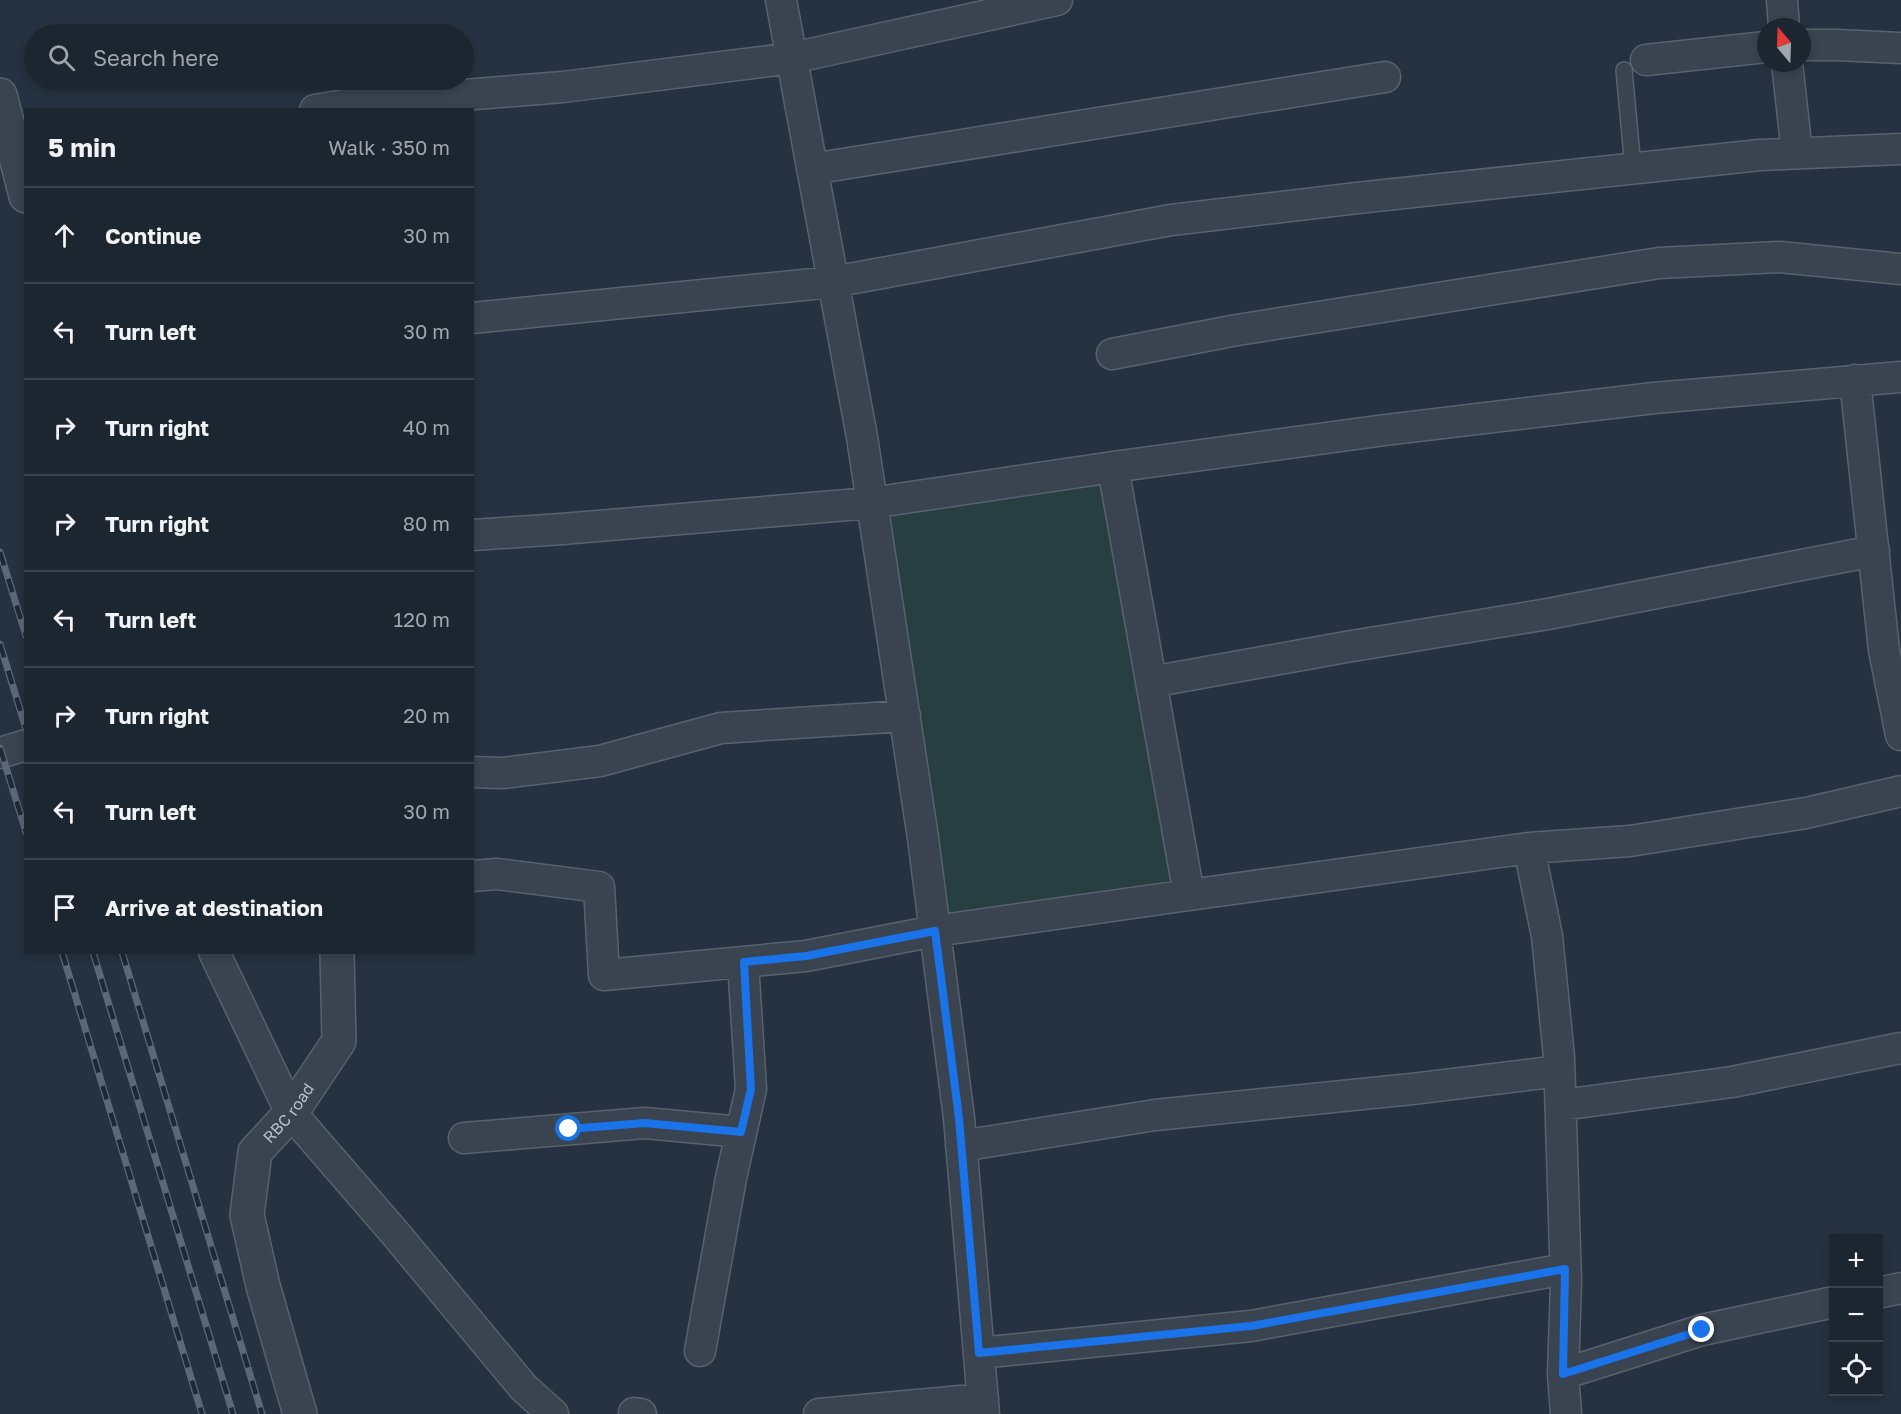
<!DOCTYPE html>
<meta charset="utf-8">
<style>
body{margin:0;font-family:"Golos Text",sans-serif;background:#29323d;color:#f1f3f6}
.controls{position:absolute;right:18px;bottom:18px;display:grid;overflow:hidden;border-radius:0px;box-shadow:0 3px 9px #0003}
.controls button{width:54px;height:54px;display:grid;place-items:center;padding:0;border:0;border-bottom:2px solid #3a434d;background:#1c2631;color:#f1f3f6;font:30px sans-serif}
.compass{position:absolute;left:1757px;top:18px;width:54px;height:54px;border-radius:50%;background:#1c2631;box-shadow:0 3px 9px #0003;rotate:341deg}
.stop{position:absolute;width:18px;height:18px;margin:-14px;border:4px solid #1a73e8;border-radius:50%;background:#fff}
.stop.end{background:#1a73e8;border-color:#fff;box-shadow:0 2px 6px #0008}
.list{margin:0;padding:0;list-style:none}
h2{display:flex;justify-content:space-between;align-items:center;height:78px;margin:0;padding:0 24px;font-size:26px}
h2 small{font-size:20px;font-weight:400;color:#a0a5ab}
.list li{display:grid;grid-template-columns:39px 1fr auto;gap:18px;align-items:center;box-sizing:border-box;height:96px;padding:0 24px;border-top:2px solid #3a434d}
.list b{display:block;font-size:22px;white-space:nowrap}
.list em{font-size:20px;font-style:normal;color:#a0a5ab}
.icon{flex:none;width:33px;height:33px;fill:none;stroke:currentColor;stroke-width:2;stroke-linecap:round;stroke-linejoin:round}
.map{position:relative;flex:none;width:1901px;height:1414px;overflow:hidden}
.search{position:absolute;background:#1c2631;box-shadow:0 3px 9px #0003;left:24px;top:24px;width:450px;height:66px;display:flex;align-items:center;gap:15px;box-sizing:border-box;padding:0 21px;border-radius:33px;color:#a0a5ab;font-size:22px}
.panel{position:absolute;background:#1c2631;box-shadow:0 3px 9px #0003;left:24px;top:108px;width:450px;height:846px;border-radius:0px}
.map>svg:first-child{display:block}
.green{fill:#283f42}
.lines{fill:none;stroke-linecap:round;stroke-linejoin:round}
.service-casing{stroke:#58626e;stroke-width:18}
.minor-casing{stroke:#58626e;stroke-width:33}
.tertiary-casing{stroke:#58626e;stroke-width:36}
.service{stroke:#3a4451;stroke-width:15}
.minor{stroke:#3a4451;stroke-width:30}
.tertiary{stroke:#3a4451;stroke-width:33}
.rail-casing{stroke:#5c6878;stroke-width:7}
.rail{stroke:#1f2936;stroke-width:4.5;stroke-dasharray:14;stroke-linecap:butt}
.route{stroke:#1a73e8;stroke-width:8}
.labels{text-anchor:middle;stroke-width:4.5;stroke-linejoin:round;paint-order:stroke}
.street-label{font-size:16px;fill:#b7bfcb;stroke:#1f2936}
</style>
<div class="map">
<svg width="1901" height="1414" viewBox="0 0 1901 1414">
<rect width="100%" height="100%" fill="#263241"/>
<path class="green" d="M1113,467l76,428 -254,36 -64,-428z"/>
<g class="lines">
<g class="service-casing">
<path id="service" d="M1624,70l9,98"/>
</g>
<g class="minor-casing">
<path id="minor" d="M781,0l81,437 61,401 36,280 25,296
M1782,0l2,27
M1802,45h35l64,3
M1646,60l120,-13
M1787,63l10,90
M315,110l36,-6 212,-17 229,-29 265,-58
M812,169l573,-92
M472,318l361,-36 338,-62 186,-22 403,-43 141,-6
M1112,354l125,-24 422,-67 120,-6 122,12
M1855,380l29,270 17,85
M1113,467l76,428
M472,535l90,-6 309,-26 242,-36 272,-37 269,-32 247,-21
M1151,682l195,-35 202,-33 326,-63
M0,753l26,-8
M472,772l30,1 98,-12 121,-33 184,-12
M1529,848l18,88 12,121 7,225 -3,92 3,40
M472,876l25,-2 102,13 5,88 202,-19 129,-25 254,-36 340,-47 101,-7 176,-28 95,-22
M214,952l77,161 103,119 130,156 29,26
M1562,1105l170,-23 169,-34
M464,1138l181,-15 96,9
M961,1146l194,-31 257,-26 147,-18
M1878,1293l23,-5
M700,1351l31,-173 20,-89 -8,-127
M979,1353l272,-27 314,-57
M1563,1374l139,-44 132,-28
M634,1413l7,1
M819,1414l164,-15"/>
</g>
<g class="tertiary-casing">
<g id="tertiary">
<path d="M0,95l26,101"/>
<path id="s1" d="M300,1414l-37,-128 -16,-71 8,-63 36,-39 48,-72 -2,-89"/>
</g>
</g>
<use href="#service" class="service"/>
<use href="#minor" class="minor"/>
<use href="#tertiary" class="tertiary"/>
<g class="rail-casing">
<path id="rail" d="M0,552l26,84
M0,644l26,85
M0,748l26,84
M62,952l140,462
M93,952l140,462
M122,952l140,462"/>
</g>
<use href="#rail" class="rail"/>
</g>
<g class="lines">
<path class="route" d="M569,1129l76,-6 96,9 10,-43 -7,-127 62,-6 129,-25 24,187 20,235 272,-27 314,-57 -2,105 139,-44"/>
</g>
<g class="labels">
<g class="street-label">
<text dy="6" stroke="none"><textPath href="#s1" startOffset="321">RBC road</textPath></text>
</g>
</g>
</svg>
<div class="controls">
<button>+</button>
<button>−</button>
<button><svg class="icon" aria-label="locate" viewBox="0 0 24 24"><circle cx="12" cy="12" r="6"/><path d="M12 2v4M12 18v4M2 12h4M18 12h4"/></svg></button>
</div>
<svg class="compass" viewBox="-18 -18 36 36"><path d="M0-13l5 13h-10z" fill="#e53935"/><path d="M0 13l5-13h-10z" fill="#a0a5ab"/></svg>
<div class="stop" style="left:569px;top:1129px"></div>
<div class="stop end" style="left:1702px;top:1330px"></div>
<div class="search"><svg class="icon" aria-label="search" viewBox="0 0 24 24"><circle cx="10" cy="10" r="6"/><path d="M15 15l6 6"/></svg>Search here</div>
<section class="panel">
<h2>5 min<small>Walk · 350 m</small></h2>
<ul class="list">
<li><svg class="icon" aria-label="ahead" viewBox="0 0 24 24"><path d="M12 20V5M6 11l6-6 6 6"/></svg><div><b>Continue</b></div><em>30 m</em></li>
<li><svg class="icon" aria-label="left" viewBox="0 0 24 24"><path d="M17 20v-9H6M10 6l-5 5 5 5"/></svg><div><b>Turn left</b></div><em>30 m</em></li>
<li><svg class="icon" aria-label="right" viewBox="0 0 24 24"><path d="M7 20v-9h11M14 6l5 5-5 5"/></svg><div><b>Turn right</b></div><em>40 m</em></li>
<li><svg class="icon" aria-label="right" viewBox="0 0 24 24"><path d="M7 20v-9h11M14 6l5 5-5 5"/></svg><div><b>Turn right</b></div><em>80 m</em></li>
<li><svg class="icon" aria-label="left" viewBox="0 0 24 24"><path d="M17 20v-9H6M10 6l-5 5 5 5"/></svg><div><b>Turn left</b></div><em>120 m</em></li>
<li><svg class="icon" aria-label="right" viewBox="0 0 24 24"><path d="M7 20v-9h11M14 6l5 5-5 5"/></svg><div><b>Turn right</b></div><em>20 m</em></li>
<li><svg class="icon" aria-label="left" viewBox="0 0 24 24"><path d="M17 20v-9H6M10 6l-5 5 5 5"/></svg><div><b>Turn left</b></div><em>30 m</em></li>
<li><svg class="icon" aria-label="arrive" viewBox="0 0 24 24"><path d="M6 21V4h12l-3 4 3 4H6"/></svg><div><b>Arrive at destination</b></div></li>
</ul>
</section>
</div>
